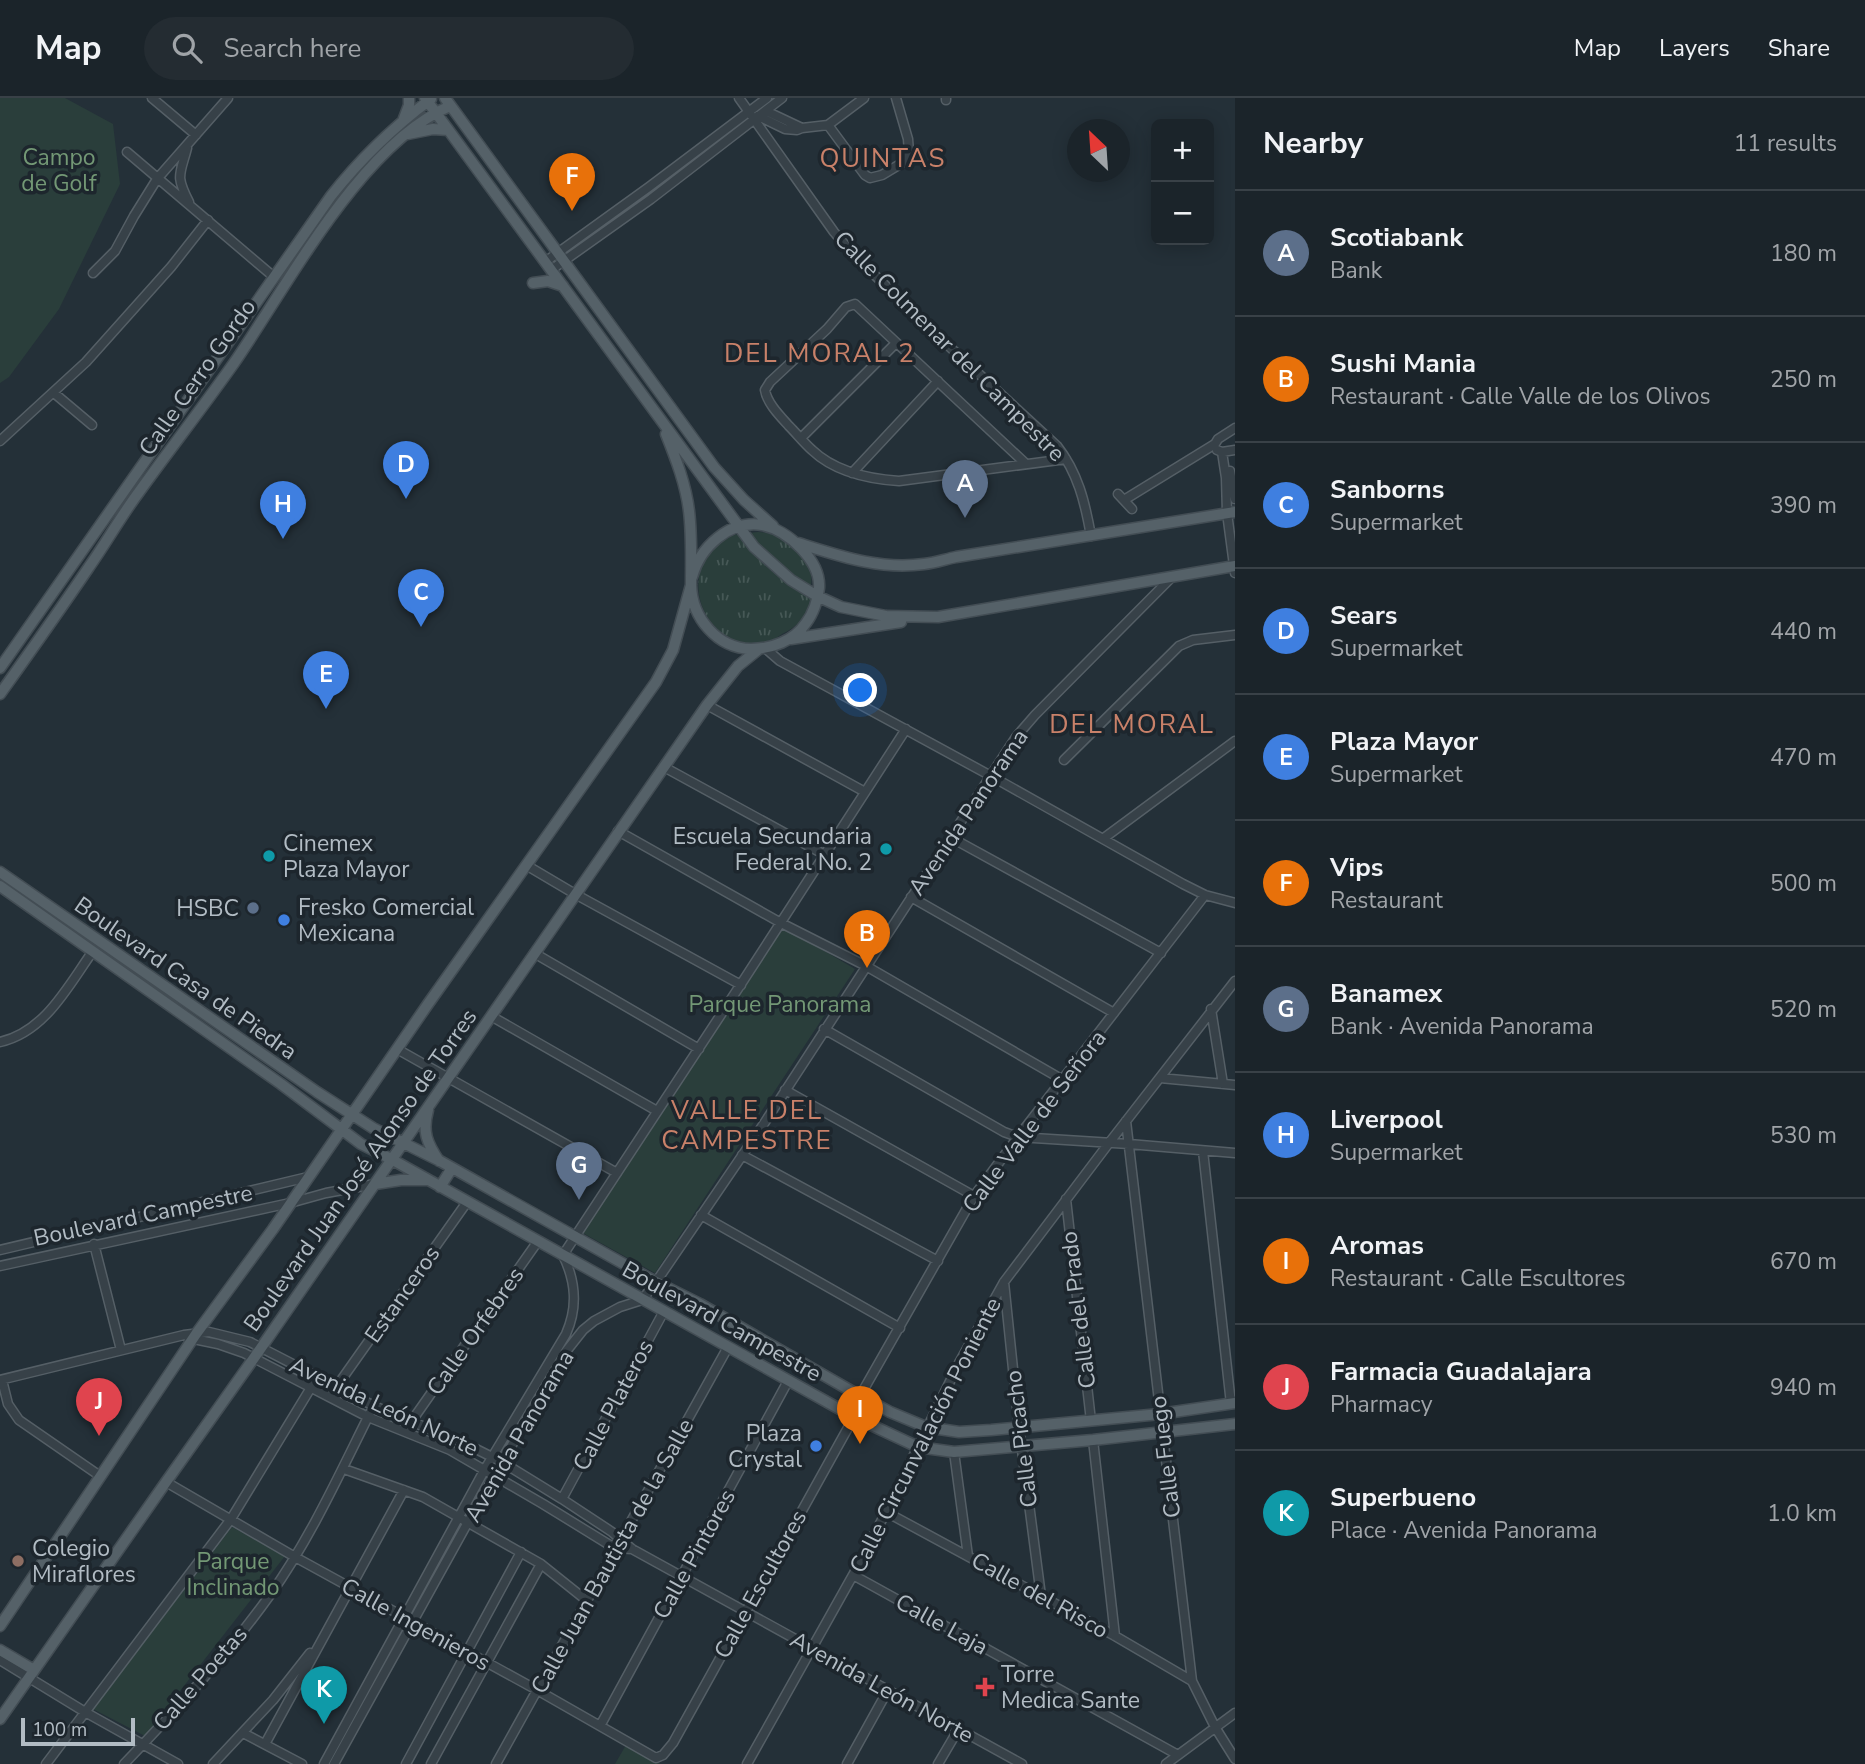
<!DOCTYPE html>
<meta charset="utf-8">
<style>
body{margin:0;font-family:"Nunito Sans",sans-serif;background:#242c32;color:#f1f3f6}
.controls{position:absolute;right:21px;top:21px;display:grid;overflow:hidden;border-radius:10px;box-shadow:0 4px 18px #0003}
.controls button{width:63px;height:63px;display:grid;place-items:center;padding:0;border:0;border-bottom:2px solid #394147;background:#1b242a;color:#f1f3f6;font:35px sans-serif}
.compass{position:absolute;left:1067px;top:21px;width:63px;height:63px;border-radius:50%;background:#1b242a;box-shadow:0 4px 18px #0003;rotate:335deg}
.scale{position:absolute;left:21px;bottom:18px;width:114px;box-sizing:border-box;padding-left:7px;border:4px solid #b2bcc4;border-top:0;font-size:19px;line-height:24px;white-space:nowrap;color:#b2bcc4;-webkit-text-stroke:5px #1d262d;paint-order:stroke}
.you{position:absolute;left:861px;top:593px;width:24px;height:24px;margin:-18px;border:5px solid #fff;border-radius:50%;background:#1a73e8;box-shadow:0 0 0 10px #1a73e833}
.badge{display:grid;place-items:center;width:46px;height:46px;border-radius:50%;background:#0b8043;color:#fff;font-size:23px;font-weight:700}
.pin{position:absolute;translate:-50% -58px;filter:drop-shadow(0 2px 4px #0008)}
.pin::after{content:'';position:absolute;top:37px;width:24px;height:21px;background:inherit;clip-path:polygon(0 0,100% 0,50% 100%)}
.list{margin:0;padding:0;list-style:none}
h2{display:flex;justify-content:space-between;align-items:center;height:91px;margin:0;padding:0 28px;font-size:30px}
h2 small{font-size:23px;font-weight:400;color:#a0a4a8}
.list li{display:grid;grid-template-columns:46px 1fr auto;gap:21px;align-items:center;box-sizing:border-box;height:126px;padding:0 28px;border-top:2px solid #394147}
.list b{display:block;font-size:26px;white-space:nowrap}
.list p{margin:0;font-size:23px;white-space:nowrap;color:#a0a4a8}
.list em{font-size:23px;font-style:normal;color:#a0a4a8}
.icon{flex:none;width:38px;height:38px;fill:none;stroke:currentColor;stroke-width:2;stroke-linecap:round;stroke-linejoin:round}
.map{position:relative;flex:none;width:1235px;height:1666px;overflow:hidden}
header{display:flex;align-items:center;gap:42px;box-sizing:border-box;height:98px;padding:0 35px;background:#1b242a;border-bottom:2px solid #394147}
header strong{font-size:33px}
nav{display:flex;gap:38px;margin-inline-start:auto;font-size:24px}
.search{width:490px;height:63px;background:#242c32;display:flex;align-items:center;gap:18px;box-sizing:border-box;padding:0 24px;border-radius:38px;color:#a0a4a8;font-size:26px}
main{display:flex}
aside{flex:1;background:#1b242a}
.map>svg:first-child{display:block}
.grass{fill:url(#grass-tufts)}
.park{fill:#2a3e3b}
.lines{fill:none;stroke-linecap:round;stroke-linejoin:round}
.minor-casing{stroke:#555f66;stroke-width:11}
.major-casing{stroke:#434d54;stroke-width:13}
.minor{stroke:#374148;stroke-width:8}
.major{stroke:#556168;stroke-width:10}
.culture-dot{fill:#0f9aa8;stroke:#1d262d;stroke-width:2.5}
.service-dot{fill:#5c6f8a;stroke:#1d262d;stroke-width:2.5}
.shop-dot{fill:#3f7fe0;stroke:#1d262d;stroke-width:2.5}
.education-dot{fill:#8d6e63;stroke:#1d262d;stroke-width:2.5}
.health-dot{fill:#e0444e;stroke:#1d262d;stroke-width:2.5}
.labels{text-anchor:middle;stroke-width:7;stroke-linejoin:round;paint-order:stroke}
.park-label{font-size:23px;fill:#739875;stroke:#1d262d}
.street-label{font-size:23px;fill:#b2bcc4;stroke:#1d262d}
.poi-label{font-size:23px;fill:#b2bcc4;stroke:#1d262d;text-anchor:start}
.quarter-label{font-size:26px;letter-spacing:2px;fill:#c98169;stroke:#1d262d}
</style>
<header>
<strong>Map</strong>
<div class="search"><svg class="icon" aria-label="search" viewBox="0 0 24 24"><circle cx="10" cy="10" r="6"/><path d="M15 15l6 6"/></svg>Search here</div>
<nav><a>Map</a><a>Layers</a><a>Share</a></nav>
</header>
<main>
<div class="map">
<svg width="1235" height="1666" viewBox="0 0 1235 1666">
<defs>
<pattern id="grass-tufts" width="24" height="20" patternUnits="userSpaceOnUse" patternTransform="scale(1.75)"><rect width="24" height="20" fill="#2a3e3b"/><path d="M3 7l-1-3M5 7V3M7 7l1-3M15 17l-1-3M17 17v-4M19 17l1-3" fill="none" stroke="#465856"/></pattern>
</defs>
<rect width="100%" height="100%" fill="#243038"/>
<path class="grass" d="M758,434c26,1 57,25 53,53 -22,-10 -48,-31 -61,-52z
M738,436c19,27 43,48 73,64 -2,18 -13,28 -29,36 -6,4 -12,8 -19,9 -11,3 -22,1 -32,-4 -45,-24 -44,-90 7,-105z"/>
<path class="park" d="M0,0h65l48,26 7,60 -61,125 -50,68 -9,6z
M782,828l73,43 -200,304 -74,-41z
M232,1429l53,29 -140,180 -52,-27z
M626,1647l34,19h-45z"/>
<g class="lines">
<g class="minor-casing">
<path id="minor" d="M152,0l44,37
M739,0l95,134 18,21 74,72 131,121c21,27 28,56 34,90
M946,0v2
M766,13l36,17
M758,18l27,13 12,1 5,-2 26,-3 36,-27
M828,27l37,50 5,3 12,-3 20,-12 7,-11 -1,-13 -12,-41
M187,50c-7,27 -12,27 2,54
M127,54l147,125
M545,164l104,-75 118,-89
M551,172l100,-71 131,-101
M93,175l22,-22 19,-35 23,-37 71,-81
M54,295l38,32
M801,340l95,-95
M0,343l86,-79 85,-95 37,-47
M1217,352l5,2 13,-2
M1222,354l4,26 1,35 8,60
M1025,365l-170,-159 -9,3 -19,22 -57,53 -5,8c2,13 15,26 24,36 8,8 15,17 23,24 23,22 57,29 87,31l167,-22
M1230,373l5,28
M852,375l86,-92
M1118,396l14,15
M1124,402l91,-56 3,-5 17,-11
M765,550l15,13 211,115 192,108 22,11 30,8
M707,607l158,87
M1064,662l115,-114 14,-6 42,-5
M664,669l161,88
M618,733l163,92 85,43 197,114
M950,739l211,116
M1104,740l131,-97
M526,767l49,29 166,91
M911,799l203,116
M534,855l165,96
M1211,911l12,75
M491,918l166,95
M824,931l180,103 14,5 111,7 106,9
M0,944c45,-10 68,-56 93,-91
M397,951l220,124
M1160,980l75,7
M785,992l189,106
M1126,1023l66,560 23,46 20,32
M1203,1053l28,253
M742,1057l196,106
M1066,1101l25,222
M701,1117l199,113
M94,1146l27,106
M0,1152l308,-73
M0,1168l290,-63 36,-10 49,-9
M1004,1184l15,145 22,169
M189,1240l29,6 26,9 124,64 82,33 93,54 65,40 9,4 15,1
M0,1282l184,-45 25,-3 41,10 124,64 92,38 36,18 60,37 50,33 20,17 390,215
M2,1282l6,24 11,16 81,56
M337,1288l130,-184
M860,1298l114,-200 44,-59 187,-242
M411,1324l127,-181
M1093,1342l22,196
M954,1354l14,104
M344,1371l79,28 118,67 45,36
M166,1384l129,75 242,133 119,68 7,-3 10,-12 181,-326
M562,1401l102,-188
M886,1414l229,124 77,45
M853,1477l325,180
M0,1562l85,52 93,52
M600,1628l188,-345
M243,1635l59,31
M265,1646l139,-254
M46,1666l185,-245 87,-143
M124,1666c51,-53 103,-109 146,-169 40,-56 69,-120 100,-182
M213,1666l60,-64 37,-47
M324,1666l161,-295 81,-135c12,-27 10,-52 -3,-79l180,-274 163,-252
M334,1666l134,-242 96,-168 19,-24 11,-9 26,-14 22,-7 14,-18 109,-160 251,-385 19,-22 137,-138
M406,1666l115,-212
M431,1666l110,-200
M496,1666l232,-417
M747,1666l106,-189 33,-63 73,-149 45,-81 105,-139 126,-162
M847,1666l41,-74
M938,1666l20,-34
M1166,1666l69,-51"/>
</g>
<g class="major-casing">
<path id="major" d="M425,0l329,449 37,33 26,16 24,11 45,9 52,1 297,-51
M445,0l269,369 30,33 29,26
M403,23l6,-16v-7
M408,36l25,-5 15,1
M533,185l15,-2 15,5
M666,336c10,25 20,51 23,77 3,25 2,50 2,74 1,33 26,63 60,64 20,0 43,-8 55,-26 7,-9 12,-23 13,-35 2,-27 -31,-58 -57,-63 -33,-5 -62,22 -70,52
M798,445c42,13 81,27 126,21 11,-1 22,-5 32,-7l279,-45
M791,541l110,-17
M0,570l331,-472c30,-38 61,-68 100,-97
M0,596c30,-42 60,-84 89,-127 17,-24 32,-51 50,-75 31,-43 64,-85 95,-129 54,-78 127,-219 216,-257
M0,774l317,220 56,36 67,33 216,121 44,22 160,92 30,16 36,15 33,5 32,-2 169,-16 75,-11
M0,788l281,198 80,60 30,15 463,258 64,30 36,5 139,-12 142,-16
M428,1012c-6,22 -1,33 11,51
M375,1086l26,-4h26
M440,1089l12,-19
M0,1528l196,-292 77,-105 155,-225 228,-322 17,-32 18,-65
M0,1552l34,20
M0,1621l166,-237 88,-124 453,-653 31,-39 21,-17"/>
</g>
<use href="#minor" class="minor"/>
<use href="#major" class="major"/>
</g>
<g class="culture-dot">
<circle cx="886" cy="751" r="7"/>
<circle cx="269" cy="758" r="7"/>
</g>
<circle class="service-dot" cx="253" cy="810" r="7"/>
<g class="shop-dot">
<circle cx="284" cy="822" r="7"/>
<circle cx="816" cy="1348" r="7"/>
</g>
<circle class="education-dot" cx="18" cy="1463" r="7"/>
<path class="health-dot" d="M981.5 1578.5h7v7h7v7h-7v7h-7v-7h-7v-7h7z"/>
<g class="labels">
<g class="park-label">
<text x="59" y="67">Campo<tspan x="59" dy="26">de Golf</tspan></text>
<text x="780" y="914">Parque Panorama</text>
<text x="233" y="1471">Parque<tspan x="233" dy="26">Inclinado</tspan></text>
</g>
<g class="street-label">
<text transform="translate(950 248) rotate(45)" y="8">Calle Colmenar del Campestre</text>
<text transform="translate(197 279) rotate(-55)" y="8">Calle Cerro Gordo</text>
<text transform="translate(968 714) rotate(-56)" y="8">Avenida Panorama</text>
<text transform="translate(186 880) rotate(35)" y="8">Boulevard Casa de Piedra</text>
<text transform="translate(1034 1023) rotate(-53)" y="8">Calle Valle de Señora</text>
<text transform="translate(360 1072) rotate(-55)" y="8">Boulevard Juan José Alonso de Torres</text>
<text transform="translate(143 1117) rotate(-12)" y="8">Boulevard Campestre</text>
<text transform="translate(402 1196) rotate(-55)" y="8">Estanceros</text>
<text transform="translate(1078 1212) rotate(-97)" y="8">Calle del Prado</text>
<text transform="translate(722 1223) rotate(29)" y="8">Boulevard Campestre</text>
<text transform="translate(475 1233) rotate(-55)" y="8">Calle Orfebres</text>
<text transform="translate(613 1307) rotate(-62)" y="8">Calle Plateros</text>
<text transform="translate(384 1308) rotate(25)" y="8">Avenida León Norte</text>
<text transform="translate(925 1337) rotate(-63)" y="8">Calle Circunvalación Poniente</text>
<text transform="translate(519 1338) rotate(-60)" y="8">Avenida Panorama</text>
<text transform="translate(1021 1341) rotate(-97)" y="8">Calle Picacho</text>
<text transform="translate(1165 1359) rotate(-97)" y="8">Calle Fuego</text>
<text transform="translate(694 1456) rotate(-61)" y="8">Calle Pintores</text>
<text transform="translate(612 1458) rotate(-61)" y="8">Calle Juan Bautista de la Salle</text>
<text transform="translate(760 1486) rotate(-61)" y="8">Calle Escultores</text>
<text transform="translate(1040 1497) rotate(29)" y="8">Calle del Risco</text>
<text transform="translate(416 1526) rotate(29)" y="8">Calle Ingenieros</text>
<text transform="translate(942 1526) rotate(29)" y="8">Calle Laja</text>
<text transform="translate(200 1580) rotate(-49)" y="8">Calle Poetas</text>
<text transform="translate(882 1589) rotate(29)" y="8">Avenida León Norte</text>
</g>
<g class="poi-label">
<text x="872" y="746" text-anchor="end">Escuela Secundaria<tspan x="872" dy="26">Federal No. 2</tspan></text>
<text x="283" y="753">Cinemex<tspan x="283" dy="26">Plaza Mayor</tspan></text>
<text x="298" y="817">Fresko Comercial<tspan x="298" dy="26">Mexicana</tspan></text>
<text x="239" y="818" text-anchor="end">HSBC</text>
<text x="802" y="1343" text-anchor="end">Plaza<tspan x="802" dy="26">Crystal</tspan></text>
<text x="32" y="1458">Colegio<tspan x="32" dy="26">Miraflores</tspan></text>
<text x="1001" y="1584">Torre<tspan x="1001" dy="26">Medica Sante</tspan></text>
</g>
<g class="quarter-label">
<text x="883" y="69">QUINTAS</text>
<text x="820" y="264">DEL MORAL 2</text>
<text x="1132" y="635">DEL MORAL</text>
<text x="747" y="1021">VALLE DEL<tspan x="747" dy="30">CAMPESTRE</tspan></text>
</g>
</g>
</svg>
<div class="controls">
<button>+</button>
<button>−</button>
</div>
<svg class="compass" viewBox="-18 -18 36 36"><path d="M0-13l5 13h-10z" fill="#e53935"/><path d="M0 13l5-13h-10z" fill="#a0a4a8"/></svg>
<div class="scale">100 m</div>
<div class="you"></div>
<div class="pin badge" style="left:965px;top:420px;background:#5c6f8a">A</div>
<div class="pin badge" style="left:867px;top:870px;background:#e8710a">B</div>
<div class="pin badge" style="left:421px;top:529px;background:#3f7fe0">C</div>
<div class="pin badge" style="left:406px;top:401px;background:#3f7fe0">D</div>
<div class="pin badge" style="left:326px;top:611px;background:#3f7fe0">E</div>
<div class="pin badge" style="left:572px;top:113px;background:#e8710a">F</div>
<div class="pin badge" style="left:579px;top:1102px;background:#5c6f8a">G</div>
<div class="pin badge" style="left:283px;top:441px;background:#3f7fe0">H</div>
<div class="pin badge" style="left:860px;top:1346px;background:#e8710a">I</div>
<div class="pin badge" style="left:99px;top:1338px;background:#e0444e">J</div>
<div class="pin badge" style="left:324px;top:1626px;background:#0f9aa8">K</div>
</div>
<aside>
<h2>Nearby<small>11 results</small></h2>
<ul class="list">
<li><span class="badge" style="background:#5c6f8a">A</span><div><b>Scotiabank</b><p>Bank</p></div><em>180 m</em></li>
<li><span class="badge" style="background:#e8710a">B</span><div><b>Sushi Mania</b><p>Restaurant · Calle Valle de los Olivos</p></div><em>250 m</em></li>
<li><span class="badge" style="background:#3f7fe0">C</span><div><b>Sanborns</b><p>Supermarket</p></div><em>390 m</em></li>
<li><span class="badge" style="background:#3f7fe0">D</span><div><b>Sears</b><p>Supermarket</p></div><em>440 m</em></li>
<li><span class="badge" style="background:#3f7fe0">E</span><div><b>Plaza Mayor</b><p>Supermarket</p></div><em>470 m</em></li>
<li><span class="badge" style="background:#e8710a">F</span><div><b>Vips</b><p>Restaurant</p></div><em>500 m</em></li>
<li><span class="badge" style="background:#5c6f8a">G</span><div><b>Banamex</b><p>Bank · Avenida Panorama</p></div><em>520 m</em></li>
<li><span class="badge" style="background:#3f7fe0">H</span><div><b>Liverpool</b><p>Supermarket</p></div><em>530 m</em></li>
<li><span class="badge" style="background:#e8710a">I</span><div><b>Aromas</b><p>Restaurant · Calle Escultores</p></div><em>670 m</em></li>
<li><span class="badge" style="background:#e0444e">J</span><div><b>Farmacia Guadalajara</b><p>Pharmacy</p></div><em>940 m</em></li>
<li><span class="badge" style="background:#0f9aa8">K</span><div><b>Superbueno</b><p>Place · Avenida Panorama</p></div><em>1.0 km</em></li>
</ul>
</aside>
</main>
